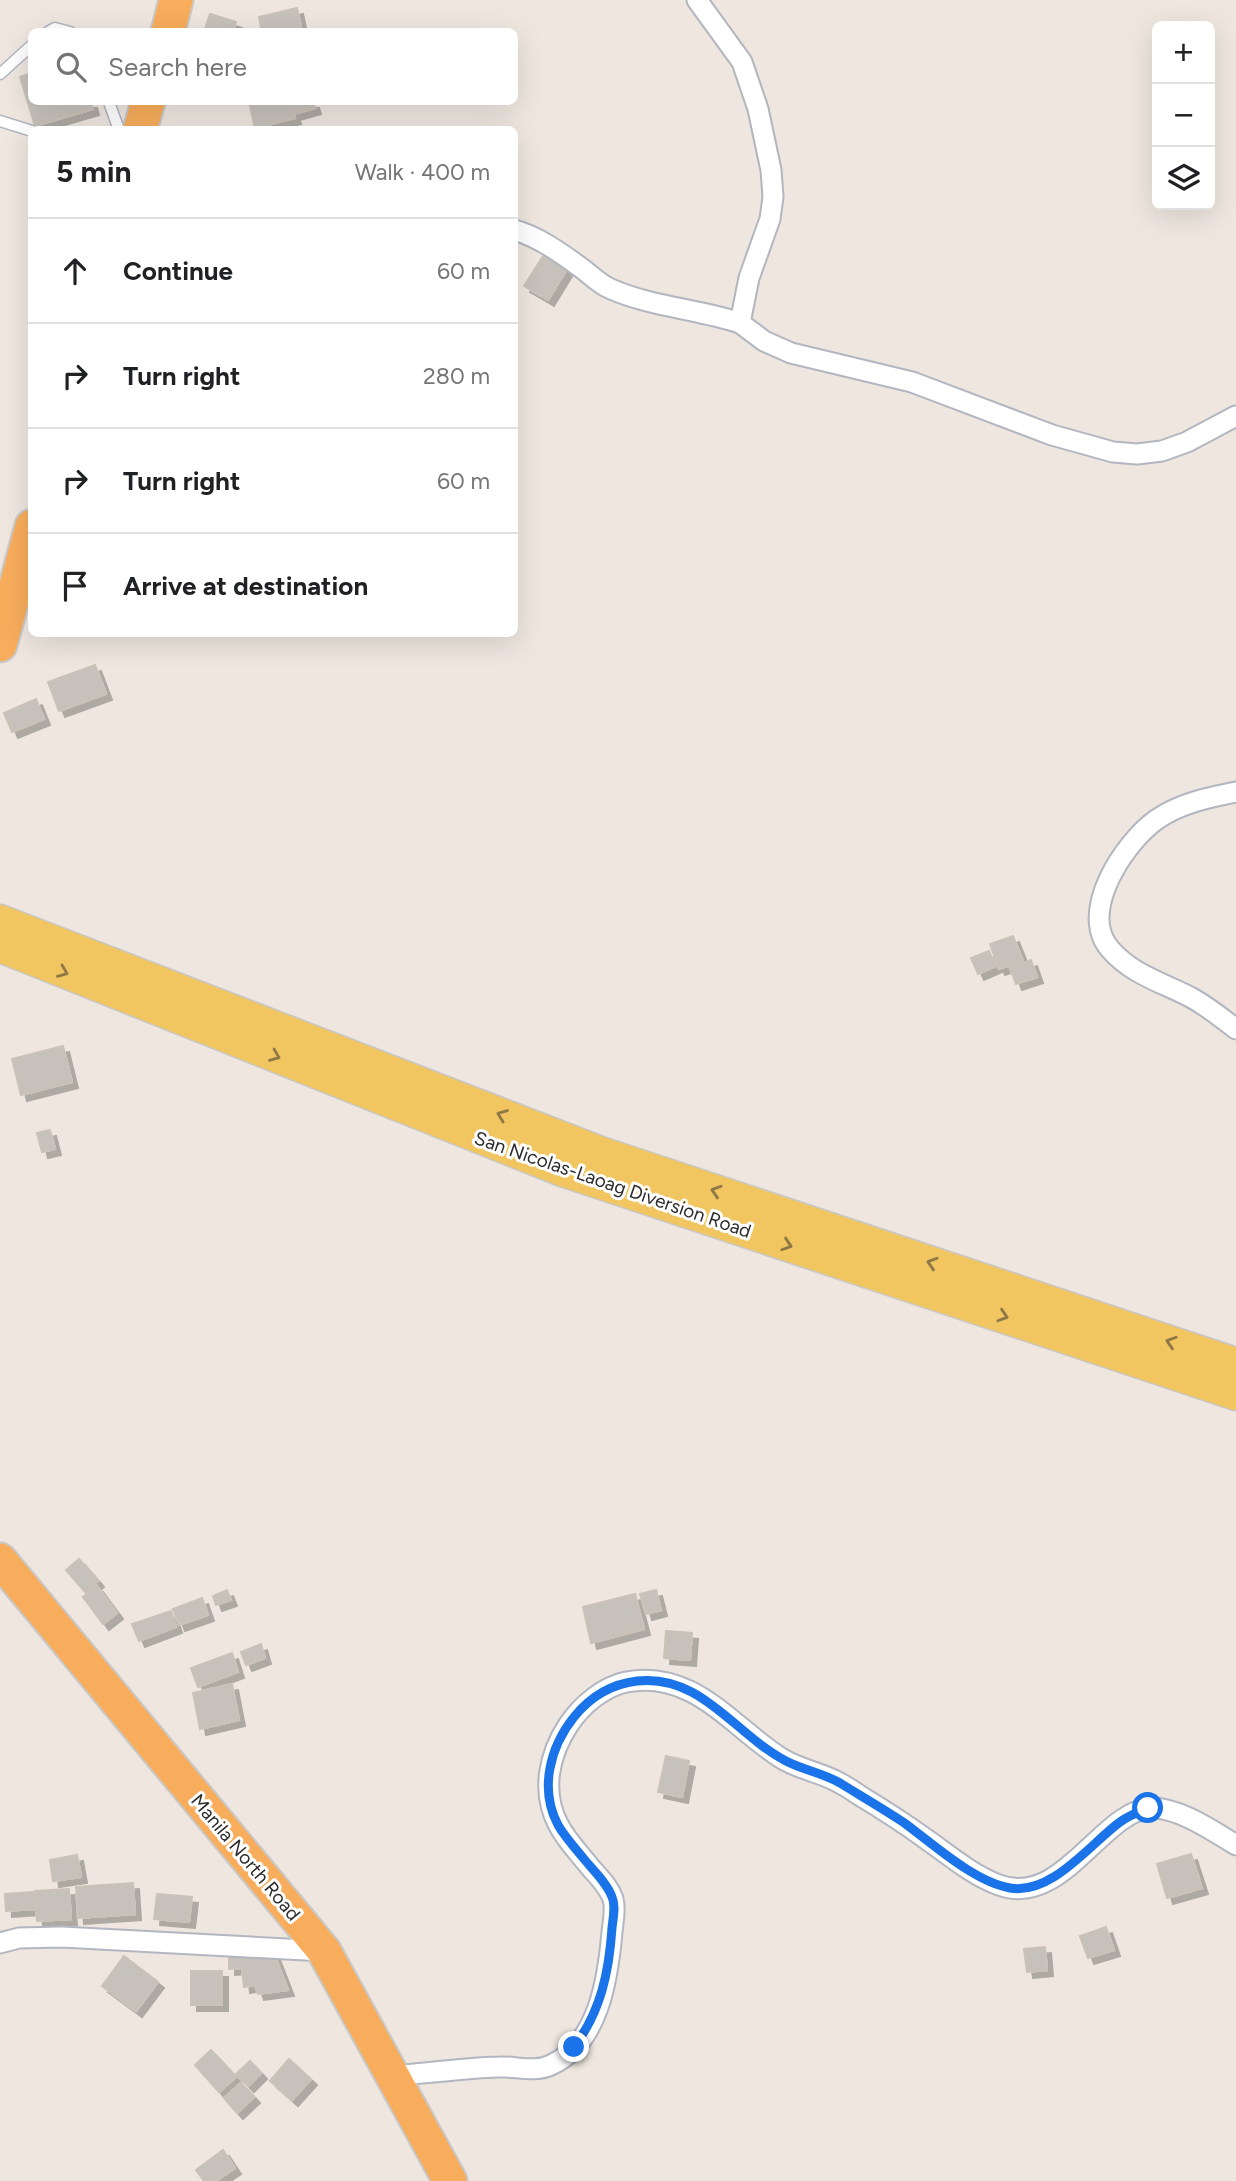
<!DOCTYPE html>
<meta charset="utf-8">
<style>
body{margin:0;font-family:Figtree,sans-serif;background:#f2f2f2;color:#202124}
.controls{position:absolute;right:21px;top:21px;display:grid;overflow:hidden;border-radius:10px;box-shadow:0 7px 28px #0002}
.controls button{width:63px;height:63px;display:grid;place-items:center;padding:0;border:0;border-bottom:2px solid #e0e0e0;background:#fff;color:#202124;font:35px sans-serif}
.stop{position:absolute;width:21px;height:21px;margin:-16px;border:5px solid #1a73e8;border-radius:50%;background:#fff}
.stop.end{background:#1a73e8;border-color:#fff;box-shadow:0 2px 7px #0008}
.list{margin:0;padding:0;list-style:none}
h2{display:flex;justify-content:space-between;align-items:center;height:91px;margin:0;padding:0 28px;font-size:30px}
h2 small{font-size:23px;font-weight:400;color:#757577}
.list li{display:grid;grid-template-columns:46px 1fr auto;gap:21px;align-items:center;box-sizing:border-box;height:105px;padding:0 28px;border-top:2px solid #e0e0e0}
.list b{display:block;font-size:26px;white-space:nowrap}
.list em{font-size:23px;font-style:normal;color:#757577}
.icon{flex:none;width:38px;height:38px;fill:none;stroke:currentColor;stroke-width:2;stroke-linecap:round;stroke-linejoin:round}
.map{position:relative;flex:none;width:1236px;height:2181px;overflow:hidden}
.search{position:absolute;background:#fff;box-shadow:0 7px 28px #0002;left:28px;top:28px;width:490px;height:77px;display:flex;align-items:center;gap:18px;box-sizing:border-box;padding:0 24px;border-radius:10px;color:#757577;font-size:26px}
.panel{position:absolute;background:#fff;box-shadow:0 7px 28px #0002;left:28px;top:126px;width:490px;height:511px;border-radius:10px}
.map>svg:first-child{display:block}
.building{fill:#c6c1ba;stroke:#cac2b8;stroke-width:2;filter:url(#shadow)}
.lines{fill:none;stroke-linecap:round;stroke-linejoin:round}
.service-casing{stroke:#b2b6c0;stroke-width:13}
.minor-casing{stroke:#b2b6c0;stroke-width:23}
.primary-casing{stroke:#c8c8c8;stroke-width:35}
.trunk-casing{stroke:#c8c8c8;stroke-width:37}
.service{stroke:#fff;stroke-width:10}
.minor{stroke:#fff;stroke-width:19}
.primary{stroke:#f1c560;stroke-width:32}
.trunk{stroke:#f8ad5c;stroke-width:33}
.oneway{stroke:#8e7846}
.route{stroke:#1a73e8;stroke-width:9}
.labels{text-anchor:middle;stroke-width:6;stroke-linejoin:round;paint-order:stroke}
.street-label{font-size:19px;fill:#2c2c2c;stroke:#fff}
</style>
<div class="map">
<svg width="1236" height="2181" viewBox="0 0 1236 2181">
<defs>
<filter id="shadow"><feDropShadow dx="6" dy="6" stdDeviation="0" flood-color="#0004"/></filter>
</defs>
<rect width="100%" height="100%" fill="#eee6df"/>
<path class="building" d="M297,8l5,24h-40l-3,-15z
M210,14l26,8 -3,10h-29z
M32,73v29h59l2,7 -58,17 -15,-49z
M249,102h41l5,16 -40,10z
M291,102h22l2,6 -21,6z
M545,253l23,14 -20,33 -24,-14z
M95,665l11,29 -47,17 -11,-29z
M36,699l8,20 -32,13 -8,-19z
M1013,936l10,25 -24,8 -9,-25z
M989,951l7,15 -18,8 -7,-16z
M1031,960l6,17 -21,7 -6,-16z
M63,1046l9,36 -51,13 -9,-36z
M50,1130l5,19 -13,3 -5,-19z
M79,1559l19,22 -13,11 -19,-22z
M97,1586l20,27 -14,11 -20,-27z
M227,1590l4,10 -15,5 -3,-9z
M656,1590l5,20 -15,4 -6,-20z
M635,1594l9,35 -53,14 -8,-36z
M202,1598l6,17 -29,10 -6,-16z
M171,1611l5,16 -37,14 -7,-17z
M666,1631l26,2 -2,27 -26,-2z
M261,1644l4,14 -19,7 -5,-13z
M232,1653l6,19 -40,15 -7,-19z
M232,1684l7,36 -39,9 -7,-36z
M666,1756l23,5 -7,36 -24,-5z
M1191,1854l11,34 -35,10 -10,-34z
M77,1855l4,22 -28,4 -3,-21z
M133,1883l2,31 -57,4 -2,-31z
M69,1889l2,30 -34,2 -2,-30z
M33,1892l1,17 -28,2 -1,-17z
M157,1894l35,3 -3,25 -35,-3z
M1106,1927l8,23 -26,8 -8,-22z
M1045,1947l2,23 -20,2 -3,-23z
M229,1949l45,5 14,36 -30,4 -3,-9 -11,2 -2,-19 -13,1z
M124,1956l34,26 -22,29 -34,-25z
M191,1971h31v34h-31z
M211,2050l25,27 -17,15 -24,-27z
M289,2059l22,20 -19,21 -22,-19z
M250,2061l11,12 -13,13 -12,-12z
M241,2083l13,14 -17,16 -13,-15z
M223,2150l12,18 -19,13h-12l-8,-11z"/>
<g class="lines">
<g class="service-casing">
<path id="service" d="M48,32l7,-4 15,4
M0,74l32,-29
M109,102l10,28
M0,121l32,10"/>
</g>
<g class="minor-casing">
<path id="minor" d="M697,0l45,62 16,47 13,61 2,27 -3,22 -21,59 -9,45 24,18 27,12 121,29 140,53 61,17 24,2 25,-3 25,-9 49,-26
M514,230c23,6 47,23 66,37 10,7 19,17 31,22 41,18 87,20 129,34
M1236,792c-29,6 -56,11 -80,28 -32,23 -78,92 -46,129 22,26 54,34 82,49 16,9 30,20 44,31
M0,1943l19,-5 43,-1 262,14
M393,2076c35,-3 71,-8 106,-9 17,-1 35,6 52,-2 48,-22 57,-87 61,-133 1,-10 4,-23 1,-33 -4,-12 -15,-23 -23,-32 -11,-14 -24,-27 -32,-43 -17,-33 -9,-70 11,-100 13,-19 34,-37 57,-42 67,-13 105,44 155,76 17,11 38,14 55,23 8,4 16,9 23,14 23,14 45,28 67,44 23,16 46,36 73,46 63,24 104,-76 153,-77 28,0 61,23 84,37"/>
</g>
<g class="primary-casing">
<path id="primary" d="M0,921l601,232 635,211
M0,946l562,224 674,224"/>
</g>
<g class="trunk-casing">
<path id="trunk" d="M168,32l8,-32
M140,130l8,-28
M0,645l32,-119
M0,1560l324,391 126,230"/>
</g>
<use href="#service" class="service"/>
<use href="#minor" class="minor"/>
<use href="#primary" class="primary"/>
<use href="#trunk" class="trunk"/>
</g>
<defs><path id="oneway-chevron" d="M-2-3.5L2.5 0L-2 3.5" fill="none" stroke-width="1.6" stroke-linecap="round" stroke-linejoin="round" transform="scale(1.75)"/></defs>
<g class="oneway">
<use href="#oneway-chevron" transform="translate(63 972) rotate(22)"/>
<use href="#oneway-chevron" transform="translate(275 1056) rotate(22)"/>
<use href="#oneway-chevron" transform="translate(502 1115) rotate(-159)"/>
<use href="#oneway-chevron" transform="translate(716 1191) rotate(-162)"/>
<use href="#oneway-chevron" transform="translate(787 1245) rotate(18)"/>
<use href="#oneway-chevron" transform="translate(932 1263) rotate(-162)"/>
<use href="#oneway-chevron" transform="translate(1003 1316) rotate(18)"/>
<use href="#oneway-chevron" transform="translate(1171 1342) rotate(-162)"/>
</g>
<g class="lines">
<path class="route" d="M574,2047c27,-36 35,-75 38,-119 1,-10 4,-22 0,-31 -5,-14 -19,-27 -28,-38 -9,-11 -19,-22 -26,-34 -19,-36 -8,-78 16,-108 16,-20 38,-33 63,-36 65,-7 97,53 149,80 17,9 37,12 54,22 21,13 42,25 63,39 29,21 71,60 107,66 42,7 80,-44 110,-66 8,-6 18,-10 28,-14"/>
</g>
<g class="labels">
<g class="street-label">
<text transform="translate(613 1184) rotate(19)" y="7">San Nicolas-Laoag Diversion Road</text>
<text transform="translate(246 1857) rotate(50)" y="7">Manila North Road</text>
</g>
</g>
</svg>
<div class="controls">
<button>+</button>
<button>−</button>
<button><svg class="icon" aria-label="layers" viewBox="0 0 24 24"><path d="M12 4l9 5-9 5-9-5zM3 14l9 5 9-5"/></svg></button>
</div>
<div class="stop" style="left:1148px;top:1808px"></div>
<div class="stop end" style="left:574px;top:2047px"></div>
<div class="search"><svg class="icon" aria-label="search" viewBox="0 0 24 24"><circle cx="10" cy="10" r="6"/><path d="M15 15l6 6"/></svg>Search here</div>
<section class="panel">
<h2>5 min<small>Walk · 400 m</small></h2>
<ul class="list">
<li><svg class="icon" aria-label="ahead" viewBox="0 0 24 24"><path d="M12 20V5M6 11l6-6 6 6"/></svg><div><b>Continue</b></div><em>60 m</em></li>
<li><svg class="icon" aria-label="right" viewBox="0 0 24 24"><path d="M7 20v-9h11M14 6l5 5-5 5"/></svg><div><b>Turn right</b></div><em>280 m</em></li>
<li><svg class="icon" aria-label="right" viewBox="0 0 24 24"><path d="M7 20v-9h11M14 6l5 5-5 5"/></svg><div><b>Turn right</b></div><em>60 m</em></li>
<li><svg class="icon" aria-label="arrive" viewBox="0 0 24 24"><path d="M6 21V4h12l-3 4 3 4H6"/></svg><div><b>Arrive at destination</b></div></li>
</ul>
</section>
</div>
